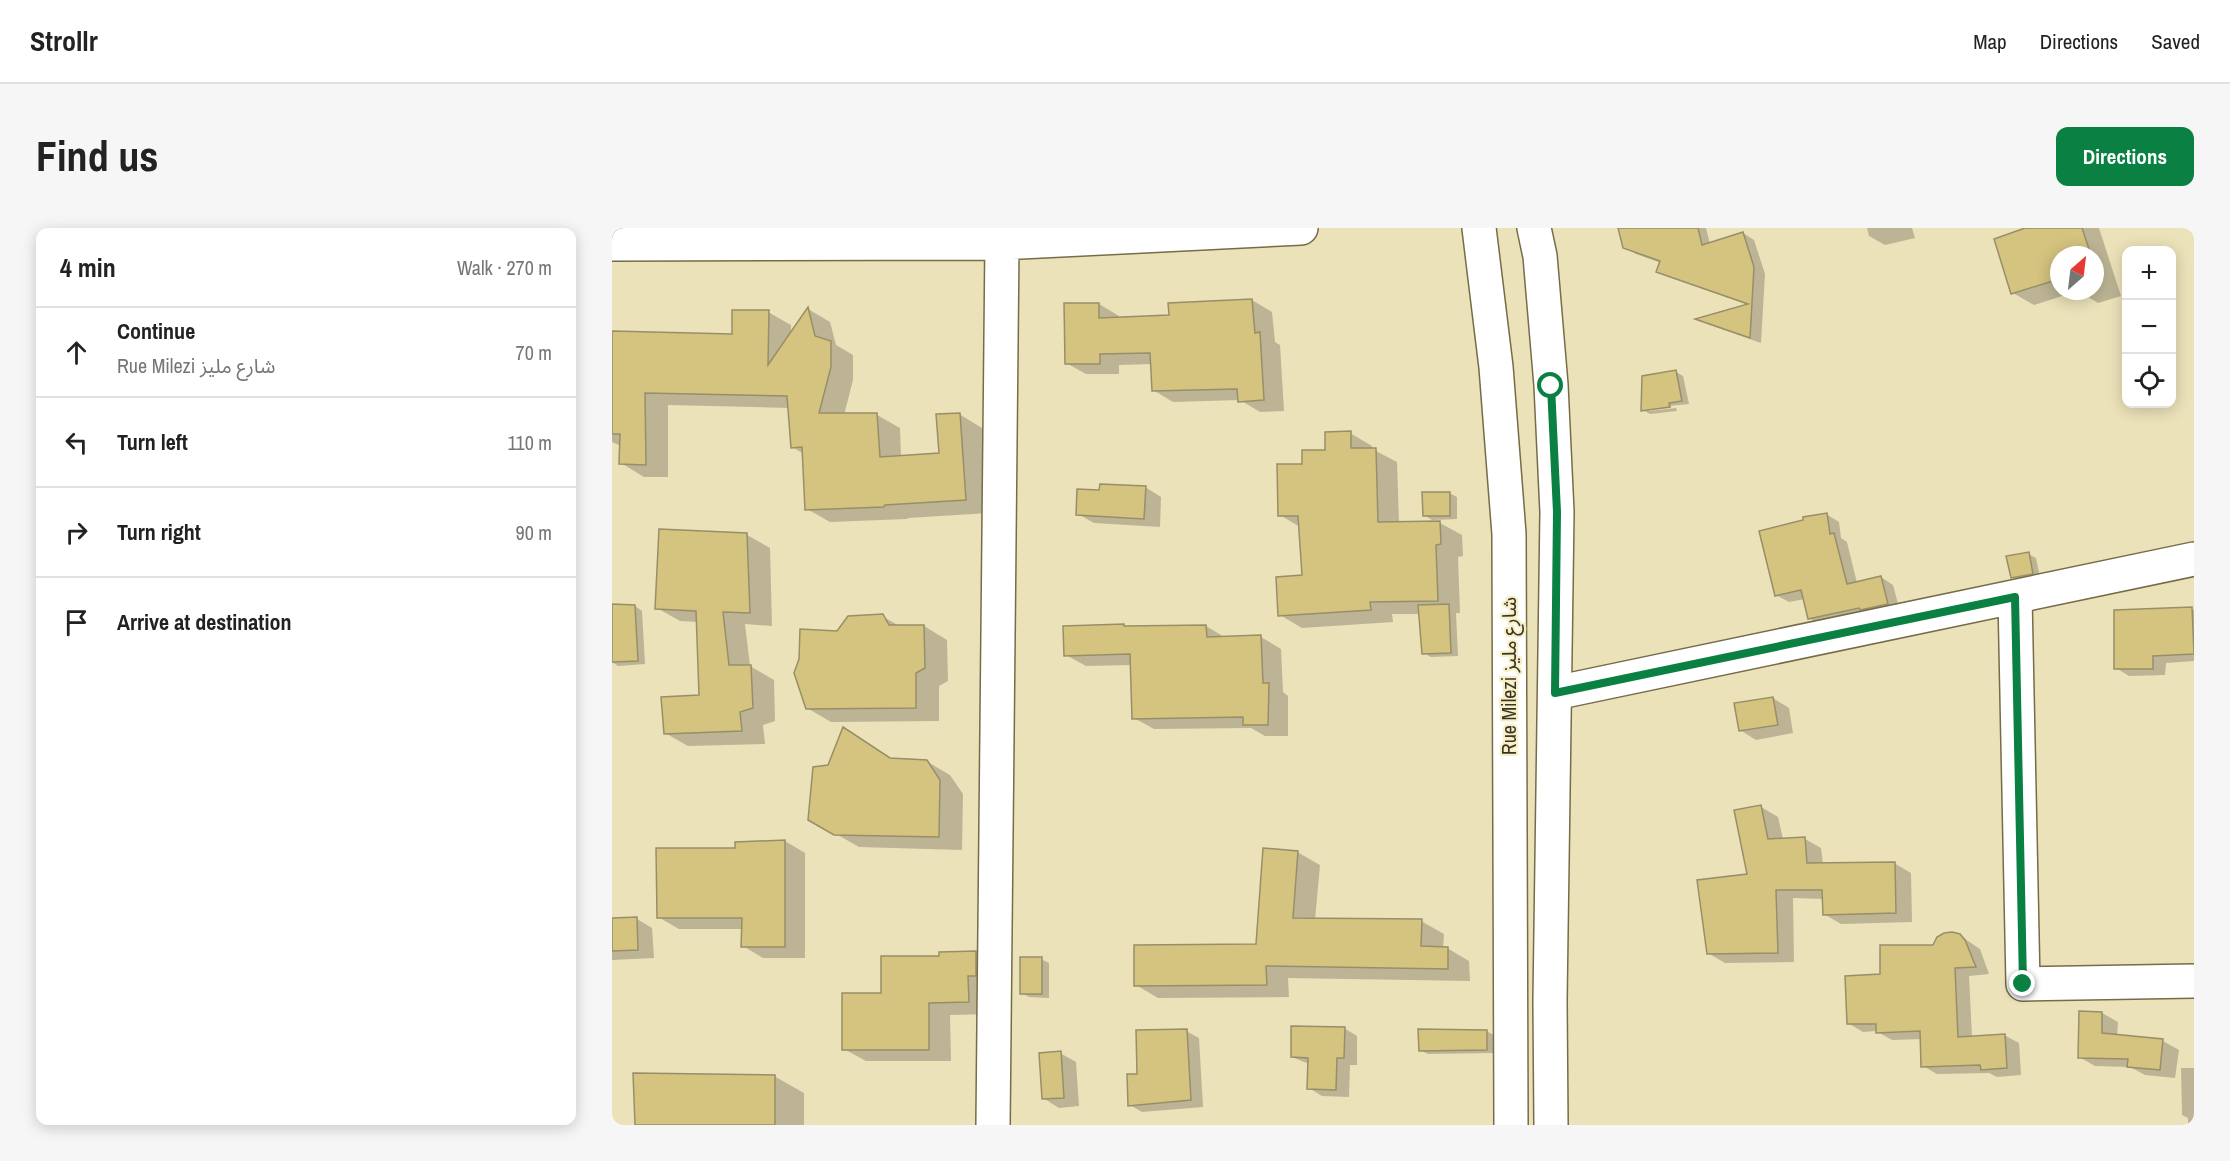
<!DOCTYPE html>
<meta charset="utf-8">
<style>
body{margin:0;font-family:"Archivo Narrow","Noto Sans Arabic",sans-serif;background:#f6f6f6;color:#222}
.controls{position:absolute;right:18px;top:18px;display:grid;overflow:hidden;border-radius:12px;box-shadow:0 3px 15px #0003}
.controls button{width:54px;height:54px;display:grid;place-items:center;padding:0;border:0;border-bottom:2px solid #e0e0e0;background:#fff;color:#222;font:30px sans-serif}
.compass{position:absolute;left:1438px;top:18px;width:54px;height:54px;border-radius:50%;background:#fff;box-shadow:0 3px 15px #0003;rotate:28deg}
.stop{position:absolute;width:18px;height:18px;margin:-14px;border:4px solid #0b8043;border-radius:50%;background:#fff}
.stop.end{background:#0b8043;border-color:#fff;box-shadow:0 2px 6px #0008}
.list{margin:0;padding:0;list-style:none}
h2{display:flex;justify-content:space-between;align-items:center;height:78px;margin:0;padding:0 24px;font-size:26px}
h2 small{font-size:20px;font-weight:400;color:#767676}
.list li{display:grid;grid-template-columns:39px 1fr auto;gap:18px;align-items:center;box-sizing:border-box;height:90px;padding:0 24px;border-top:2px solid #e0e0e0}
.list b{display:block;font-size:22px;white-space:nowrap}
.list p{margin:0;font-size:20px;white-space:nowrap;color:#767676}
.list em{font-size:20px;font-style:normal;color:#767676}
.icon{flex:none;width:33px;height:33px;fill:none;stroke:currentColor;stroke-width:2;stroke-linecap:round;stroke-linejoin:round}
.map{position:relative;flex:none;width:1582px;height:897px;overflow:hidden;border-radius:12px}
header{display:flex;align-items:center;gap:36px;box-sizing:border-box;height:84px;padding:0 30px;background:#fff;border-bottom:2px solid #e0e0e0}
header strong{font-size:28px}
nav{display:flex;gap:33px;margin-inline-start:auto;font-size:21px}
.intro{display:flex;align-items:center;justify-content:space-between;box-sizing:border-box;height:144px;padding:0 36px}
h1{margin:0;font-size:42px}
.button{padding:15px 27px;border-radius:12px;background:#0b8043;color:#fff;font-size:21px;font-weight:700}
main{display:flex;gap:36px;padding:0 36px}
aside{flex:1;background:#fff;border-radius:12px;box-shadow:0 3px 15px #0003}
.map>svg:first-child{display:block}
.shadow{fill:#0003;fill-rule:evenodd}
.building{fill:#d4c47f;stroke:#988f69;stroke-width:1.5}
.lines{fill:none;stroke-linecap:round;stroke-linejoin:round}
.minor-casing{stroke:#756c48;stroke-width:36}
.minor{stroke:#fff;stroke-width:33}
.route{stroke:#0b8043;stroke-width:8}
.labels{text-anchor:middle;stroke-width:4.5;stroke-linejoin:round;paint-order:stroke}
.street-label{font-size:20px;fill:#393525;stroke:#f8efc6}
</style>
<header>
<strong>Strollr</strong>
<nav><a>Map</a><a>Directions</a><a>Saved</a></nav>
</header>
<div class="intro"><h1>Find us</h1><a class="button">Directions</a></div>
<main>
<aside>
<h2>4 min<small>Walk · 270 m</small></h2>
<ul class="list">
<li><svg class="icon" aria-label="ahead" viewBox="0 0 24 24"><path d="M12 20V5M6 11l6-6 6 6"/></svg><div><b>Continue</b><p>Rue Milezi شارع مليز</p></div><em>70 m</em></li>
<li><svg class="icon" aria-label="left" viewBox="0 0 24 24"><path d="M17 20v-9H6M10 6l-5 5 5 5"/></svg><div><b>Turn left</b></div><em>110 m</em></li>
<li><svg class="icon" aria-label="right" viewBox="0 0 24 24"><path d="M7 20v-9h11M14 6l5 5-5 5"/></svg><div><b>Turn right</b></div><em>90 m</em></li>
<li><svg class="icon" aria-label="arrive" viewBox="0 0 24 24"><path d="M6 21V4h12l-3 4 3 4H6"/></svg><div><b>Arrive at destination</b></div></li>
</ul>
</aside>
<div class="map">
<svg width="1582" height="897" viewBox="0 0 1582 897">
<rect width="100%" height="100%" fill="#ebe2b9"/>
<path class="shadow" d="M1008,0h86l4,16 33,-11 11,7 11,34 -4,69 -54,-19 -9,-5 51,-14 -80,-28 -11,-6 3,-8 -25,-9 -11,-7z
M1255,0h45l3,10 -30,7 -16,-9z
M1418,0h69l22,68 -23,7 -20,-12 -44,14 -21,-12zM1447,27h36v36h-36z
M640,72l20,12 3,30 5,3 4,66 -24,1 -20,-12 -67,2 -20,-12 -1,-26 -33,1v9h-33l-20,-11 33,-59 20,12v2l51,-2z
M196,81l22,13 6,23 17,10v25l-9,35h33l23,13 1,29 40,-2 18,-41 23,14 7,85 -81,5 -1,1 -77,3 -23,-13 -3,-55 -12,-7 -2,-39 -122,-3v72h-24l-23,-14v-17l-9,-4v-109l121,3 35,-24 23,13v9z
M1064,144l7,4 6,28 -40,4v3l27,-3 1,3 -27,3 -7,-4z
M738,205l22,13v3l25,13 2,61h41l22,12 1,21 -5,1 2,56h-4l2,43 -27,1 -7,-4 -3,-39h-29l1,8 -91,6 -22,-13 23,-38 -3,-50 -20,-12 24,-50 23,-14z
M533,259l16,10 -1,30 -66,-4 -16,-9 23,-22z
M837,265l8,4v22l-25,1 -8,-5z
M1214,286l13,8 2,16 6,4 10,41 24,-6 12,8 7,26 -78,15 -13,-8 -4,-19 -16,3 -13,-7 29,-74z
M135,307l23,13 2,78 -27,-2 5,42 24,14 1,41 -12,4 2,19 -77,2 -23,-13 35,-37 -2,-74 -18,-1 -23,-13z
M1416,326l8,4 4,19 -20,5 -8,-5z
M0,378h23l7,5 3,53 -27,2 -6,-4z
M1580,381l2,1v51l-28,2 -1,12 -36,1 -13,-8z
M270,388l19,11 23,-1 23,14 1,41 -9,5v35l-108,1 -24,-14 31,-75z
M594,398l20,12 35,-1 20,12 2,43 5,4v40h-23l-14,-8 -97,1 -20,-11 -2,-53 -46,1 -20,-11z
M1161,470l16,10 4,25 -37,7 -16,-10z
M232,501l48,30 34,2 24,14 13,19 -1,56 -103,-3 -49,-28z
M1149,579l17,10 5,22h22l16,9 2,16 71,-1 17,10 1,49 -71,2 -17,-10v-15l-31,-1 1,64 -69,1 -17,-10 41,-77z
M173,613l20,12v105h-42l-20,-12 1,-17h-65l-21,-12 78,-68z
M685,624l23,13 -5,55 106,1 23,13 -1,14h4l22,13 1,20 -182,-3 1,19 -131,1 -22,-13 121,-40z
M25,691l15,9 2,30 -42,2v-40z
M1347,707l21,14 9,25 -20,2 3,61 32,-2 15,8 2,32 -24,2 -8,-4 -52,1 -14,-8 -1,-27 -30,1 -16,-9 -13,1 -15,-9 34,-47 52,-29z
M364,724l21,13 -6,49 -41,1 1,46h-85l-22,-12 38,-55 59,-36z
M429,731l8,4v35l-20,-1 -8,-4z
M1490,785l16,9 -1,14 46,5 16,9 -4,28 -30,-3 -15,-8 -35,-1 -16,-9z
M732,800l13,8v29h-7l-1,32 -27,-1 -13,-8v-24l-17,-7z
M574,803l13,7 4,69 -61,5 -12,-7 8,-30z
M874,803l8,4v18l-66,1 -8,-4z
M448,825l16,9 3,44 -20,2 -16,-10z
M1569,840h13v57h-6v-7l-6,-3z
M162,848l30,17v32h-168z"/>
<path class="building" d="M1006,0h80l4,17 41,-13 11,35 -4,71 -55,-19 53,-15 -92,-32 4,-11 -37,-13z
M1413,0h57l9,27h-32v24l-48,15 -17,-55z
M640,71l3,34 5,-1 4,68 -26,2 -1,-13 -85,2 -2,-38 -50,1v10h-35l-1,-61h35v15l70,-3 -1,-12z
M196,79l7,29 16,5v26l-12,46h58l3,44 59,-4 -3,-39 24,-1 6,87 -81,5 -1,2 -79,3 -3,-63 -11,1 -4,-52 -142,-3 1,72 -27,-1 1,-30h-8v-103l120,3v-24h37l-1,55z
M1064,142l6,31 -13,2 1,4 -29,4 1,-35z
M739,203v17h25l2,74 62,-1 1,23 -5,1 2,56 -68,1 1,8 -93,6 -2,-39 26,-2 -4,-59h-20l-1,-52h25v-14h23v-18z
M488,256l46,2 -2,33 -68,-4 1,-26 22,1z
M810,264h28v24h-27z
M1215,285l3,21 4,-1 13,51 34,-8 7,28 -28,6 -1,-2 -51,11 -7,-29 -26,6 -16,-65 44,-11v-3z
M47,301l88,4 3,80 -27,-1 6,53h22l2,43 -13,4 2,19 -78,3 -3,-37 38,-2 -3,-84 -41,-2z
M1417,324l4,22 -22,4 -5,-22z
M0,376l23,1 3,56 -26,1z
M837,376l2,49 -29,1 -4,-49z
M1580,379l2,47 -41,2v13h-39v-59z
M271,386l6,11h35l1,43 -9,5v35l-110,1 -12,-36 5,-14 1,-30 37,2 11,-15z
M512,396v2l82,-1 1,12 54,-2 2,48h6l-1,42h-25v-8l-111,2 -2,-65 -66,2 -1,-30z
M1161,469l5,28 -39,6 -5,-28z
M231,499l47,31 37,2 13,20 -1,57 -105,-2 -26,-15 5,-53 15,-2z
M1149,577l7,34 37,-2 2,26 88,-1 1,51 -73,2 -1,-25h-46l2,63 -71,1 -10,-74 50,-6 -13,-64z
M173,612v107h-44l1,-29h-85l-1,-70h79v-6z
M651,620l35,3 -5,67 129,1 -1,27 27,1v22l-182,-3 1,19 -133,1v-41l122,-1z
M25,689l1,33 -26,1v-33z
M1340,704l8,2 5,6 11,27 -21,1 3,69 47,-3 2,34 -26,2 -1,-5 -59,2 -1,-36 -44,2v-9h-29l-2,-48 35,-2v-29h53l4,-8 7,-4z
M364,723v25h-8l1,26 -40,1v47h-87v-57h39v-37h58v-4z
M408,729h22v37h-22z
M1467,783l23,1v21l61,6 -3,31 -33,-3 1,-8 -50,-1z
M679,798l54,1 -1,31h-7l-1,32 -29,-1 1,-31 -17,-1z
M575,801l4,71 -63,6 -1,-32h10l-1,-44z
M806,801l69,1v20l-68,1z
M449,823l3,47 -22,1 -3,-46z
M21,845l142,2v50h-140z"/>
<g class="lines">
<g class="minor-casing">
<path id="minor" d="M867,0l17,139 13,167 2,591
M922,0l6,28 11,129 6,127 -7,489 1,124
M0,16l390,-1 299,-15
M1403,369l8,387 171,-3
M943,465l639,-134
M381,897l9,-882"/>
</g>
<use href="#minor" class="minor"/>
</g>
<g class="lines">
<path class="route" d="M939,158l6,126 -2,181 460,-96 8,387"/>
</g>
<g class="labels">
<g class="street-label">
<text transform="translate(897 448) rotate(-90)" y="7">Rue Milezi شارع مليز</text>
</g>
</g>
</svg>
<div class="controls">
<button>+</button>
<button>−</button>
<button><svg class="icon" aria-label="locate" viewBox="0 0 24 24"><circle cx="12" cy="12" r="6"/><path d="M12 2v4M12 18v4M2 12h4M18 12h4"/></svg></button>
</div>
<svg class="compass" viewBox="-18 -18 36 36"><path d="M0-13l5 13h-10z" fill="#e53935"/><path d="M0 13l5-13h-10z" fill="#767676"/></svg>
<div class="stop" style="left:939px;top:158px"></div>
<div class="stop end" style="left:1411px;top:756px"></div>
</div>
</main>
